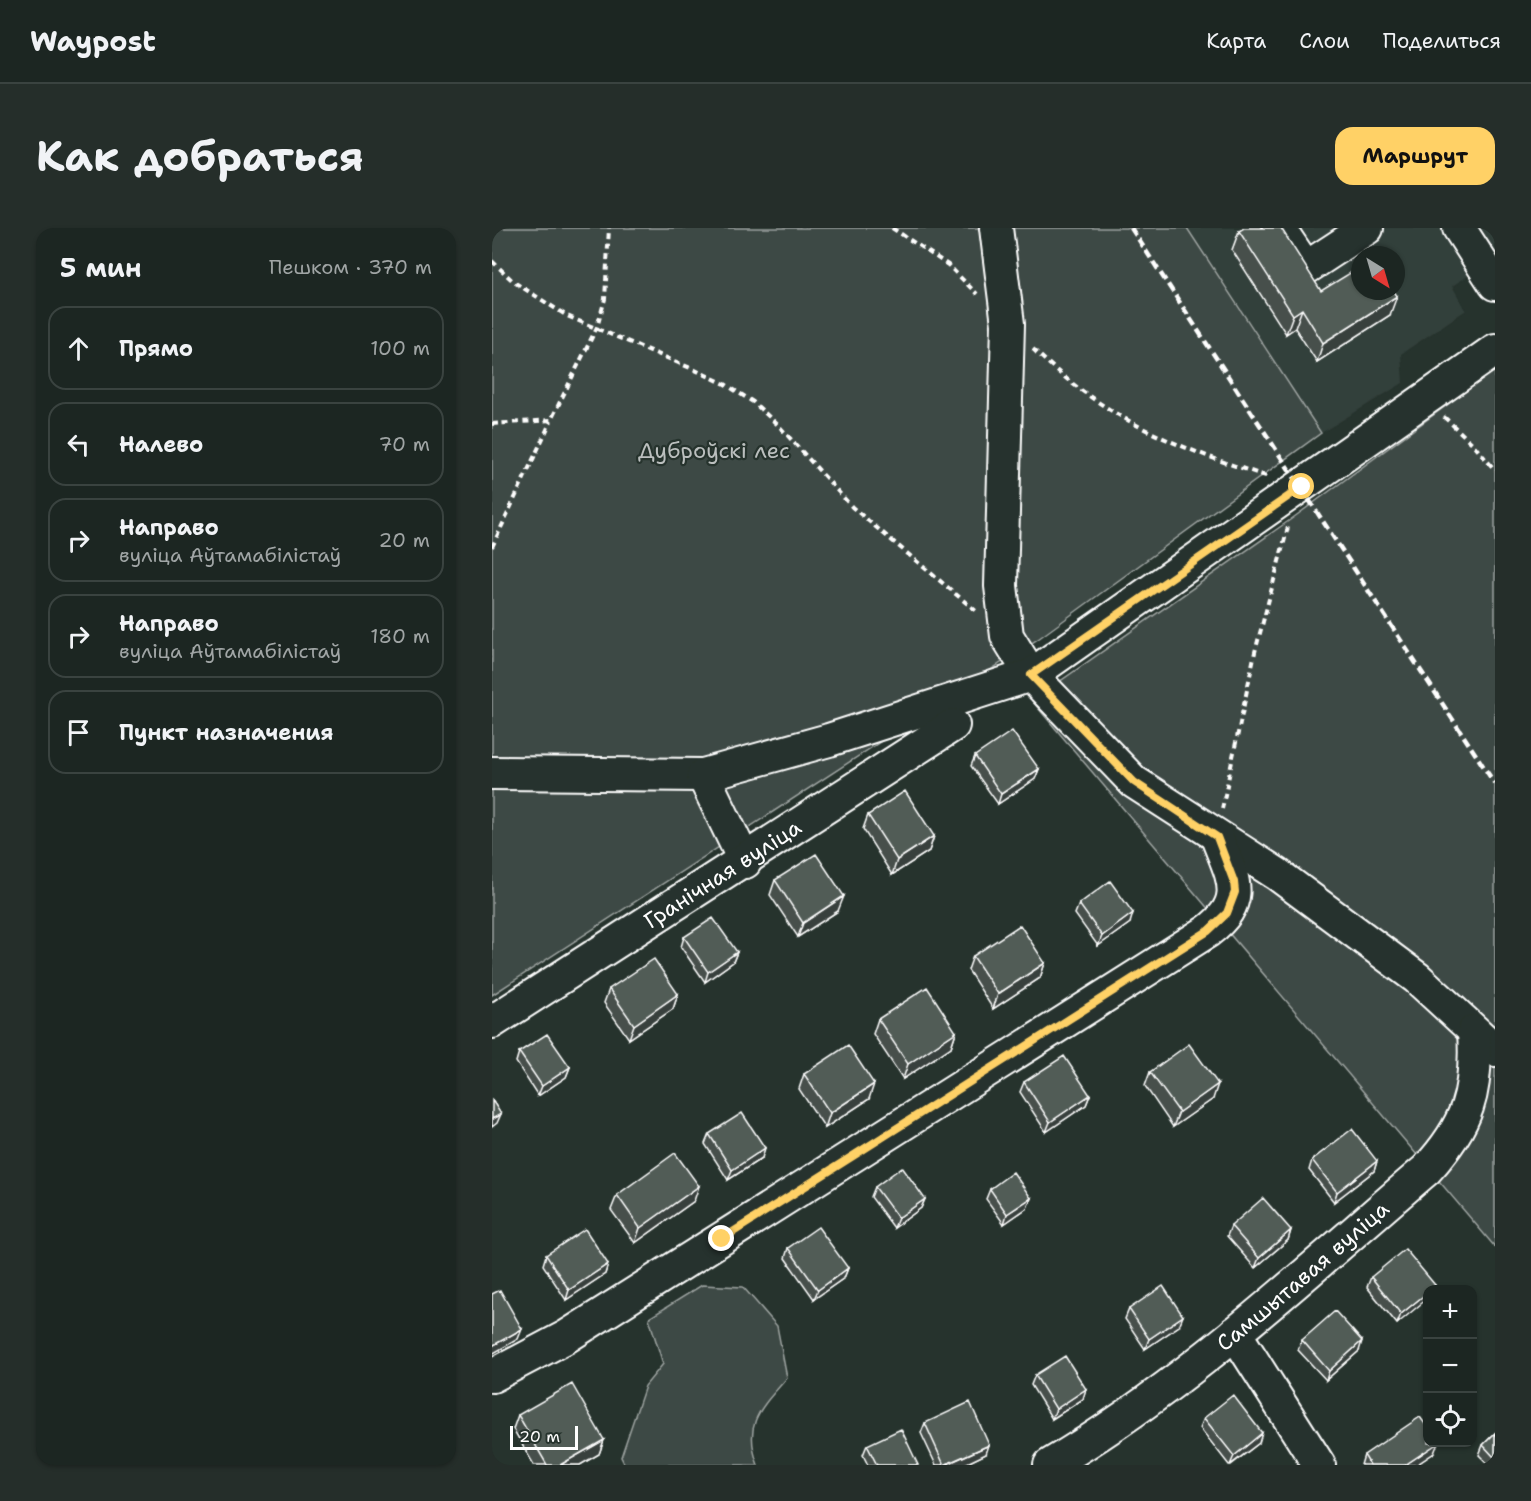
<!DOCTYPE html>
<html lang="ru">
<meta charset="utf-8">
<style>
body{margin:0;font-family:"Shantell Sans",sans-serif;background:#252e2a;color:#f1f3f6}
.controls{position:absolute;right:18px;bottom:18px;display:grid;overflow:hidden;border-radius:12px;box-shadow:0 2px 4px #0004}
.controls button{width:54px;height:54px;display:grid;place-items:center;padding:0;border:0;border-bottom:2px solid #3a4340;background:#1c2622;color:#f1f3f6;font:30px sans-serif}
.compass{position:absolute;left:859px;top:18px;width:54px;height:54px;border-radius:50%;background:#1c2622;box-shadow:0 2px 4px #0004;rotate:143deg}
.scale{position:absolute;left:18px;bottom:15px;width:68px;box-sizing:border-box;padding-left:6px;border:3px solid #fff;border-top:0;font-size:16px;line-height:21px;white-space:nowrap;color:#fff;-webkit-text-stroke:4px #26332d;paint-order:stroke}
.stop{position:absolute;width:18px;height:18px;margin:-14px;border:4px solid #ffd166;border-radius:50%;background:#fff}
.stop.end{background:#ffd166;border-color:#fff;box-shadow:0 2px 6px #0008}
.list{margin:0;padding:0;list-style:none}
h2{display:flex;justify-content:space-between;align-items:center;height:78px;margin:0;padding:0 24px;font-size:26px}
h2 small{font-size:20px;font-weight:400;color:#a0a5a5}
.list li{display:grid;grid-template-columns:39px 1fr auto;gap:18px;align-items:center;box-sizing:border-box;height:84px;margin:0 12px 12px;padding:0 12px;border:2px solid #3a4340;border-radius:18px}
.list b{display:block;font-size:22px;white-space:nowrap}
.list p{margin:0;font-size:20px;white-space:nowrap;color:#a0a5a5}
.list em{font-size:20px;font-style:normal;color:#a0a5a5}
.icon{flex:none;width:33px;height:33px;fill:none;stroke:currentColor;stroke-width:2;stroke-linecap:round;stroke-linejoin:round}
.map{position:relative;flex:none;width:1003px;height:1237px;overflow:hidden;border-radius:18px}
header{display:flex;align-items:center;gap:36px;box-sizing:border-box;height:84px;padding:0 30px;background:#1c2622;border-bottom:2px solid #3a4340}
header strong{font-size:28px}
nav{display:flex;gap:33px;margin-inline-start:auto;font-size:21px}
.intro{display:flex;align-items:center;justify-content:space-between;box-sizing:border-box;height:144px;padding:0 36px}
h1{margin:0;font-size:42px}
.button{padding:15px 27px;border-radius:18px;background:#ffd166;color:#111;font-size:21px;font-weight:700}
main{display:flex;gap:36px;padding:0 36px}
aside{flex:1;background:#1c2622;border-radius:18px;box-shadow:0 2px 4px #0004}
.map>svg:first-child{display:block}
.built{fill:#333f3a;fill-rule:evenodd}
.green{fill:#3e4944;stroke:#9ea4a2;stroke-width:1.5}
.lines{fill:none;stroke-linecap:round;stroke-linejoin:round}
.minor-casing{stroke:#fff;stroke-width:36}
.path{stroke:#fff;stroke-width:4;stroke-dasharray:6 4.5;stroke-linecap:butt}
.minor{stroke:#26332d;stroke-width:32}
.rail{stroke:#fff;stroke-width:4.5;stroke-dasharray:9 4.5;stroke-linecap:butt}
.wall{fill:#464f4b;stroke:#fff;stroke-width:1.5}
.shaded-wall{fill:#39403d;stroke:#fff;stroke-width:1.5}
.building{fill:#515c57;stroke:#fff;stroke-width:1.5}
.route{stroke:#ffd166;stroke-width:8}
.labels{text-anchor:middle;stroke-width:4.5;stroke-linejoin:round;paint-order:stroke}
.park-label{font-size:22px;fill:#bbbfbe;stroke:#26332d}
.street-label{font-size:22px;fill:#fff;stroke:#26332d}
</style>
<header>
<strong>Waypost</strong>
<nav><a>Карта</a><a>Слои</a><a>Поделиться</a></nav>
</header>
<div class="intro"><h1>Как добраться</h1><a class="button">Маршрут</a></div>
<main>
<aside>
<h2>5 мин<small>Пешком · 370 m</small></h2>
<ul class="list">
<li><svg class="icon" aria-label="ahead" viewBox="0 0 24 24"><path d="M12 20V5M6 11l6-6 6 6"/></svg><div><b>Прямо</b></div><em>100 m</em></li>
<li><svg class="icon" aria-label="left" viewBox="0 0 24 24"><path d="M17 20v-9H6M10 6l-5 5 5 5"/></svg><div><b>Налево</b></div><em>70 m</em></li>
<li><svg class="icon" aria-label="right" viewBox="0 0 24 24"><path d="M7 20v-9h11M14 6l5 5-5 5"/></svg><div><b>Направо</b><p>вуліца Аўтамабілістаў</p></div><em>20 m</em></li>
<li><svg class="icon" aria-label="right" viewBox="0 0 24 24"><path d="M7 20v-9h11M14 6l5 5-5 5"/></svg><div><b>Направо</b><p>вуліца Аўтамабілістаў</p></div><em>180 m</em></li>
<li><svg class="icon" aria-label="arrive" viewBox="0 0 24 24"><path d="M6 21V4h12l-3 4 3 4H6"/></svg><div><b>Пункт назначения</b></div></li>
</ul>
</aside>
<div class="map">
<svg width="1003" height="1237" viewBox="0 0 1003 1237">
<rect width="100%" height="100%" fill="#26332d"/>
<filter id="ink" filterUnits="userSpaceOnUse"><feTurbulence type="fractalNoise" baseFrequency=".0167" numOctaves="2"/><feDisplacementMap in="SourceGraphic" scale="12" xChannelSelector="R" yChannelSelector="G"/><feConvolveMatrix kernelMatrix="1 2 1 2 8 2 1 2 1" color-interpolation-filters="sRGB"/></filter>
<g filter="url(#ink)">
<path class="built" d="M695,0h308v31l-43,27 14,24 -65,44 2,29 -82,50zM868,27h36v36h-36z"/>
<path class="green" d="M0,0h695l134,205 -283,206 -546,356z
M1003,142v877l-463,-546 258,-181z
M210,1057l41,2 34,39 10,52c-25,29 -45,45 -29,87h-133l-4,-8 24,-71 18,-22 -14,-46z"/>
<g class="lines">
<g class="minor-casing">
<g id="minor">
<path d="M504,0l12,96 -7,262 6,50 24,39 103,107 143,92 140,104 78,72"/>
<path d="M787,0l27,40 61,-40"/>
<path d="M967,0l36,56"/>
<path d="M0,545l211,2 126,-35 202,-65 464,-325"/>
<path d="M211,547l42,87"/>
<path id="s1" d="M0,794l461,-297"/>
<path d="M743,1105l84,132"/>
<path d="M0,1148l74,-39 642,-406c41,-31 24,-54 9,-94"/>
<path id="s2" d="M558,1237c138,-81 255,-192 376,-295 42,-45 52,-78 48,-139"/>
</g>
</g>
<path class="path" d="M400,0l56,37 29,29
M0,33l22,21 53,34 126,53 32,15 28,18 26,24 73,81 124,104
M541,121c73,71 142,98 236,128
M952,189l28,26 23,27
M0,196l59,-4 46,-93 8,-28 4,-71
M0,319l59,-126
M730,581l33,-157 33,-125"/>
<use href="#minor" class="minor"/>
<path class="rail" d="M639,0l364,556"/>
</g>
<path class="wall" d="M747,3l82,60 69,24 -73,47 -22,-34 -9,6 -54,-84z
M483,528l64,13 -4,10 -37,25 -27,-38z
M376,587l66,21 -5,15 -37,24 -29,-46z
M283,652l63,31 -40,26 -28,-42z
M587,676l51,19 -32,23 -23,-32z
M192,709l53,15 -4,10 -28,20 -24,-35z
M481,728l72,7 -5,15 -47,31 -25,-39z
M117,761l69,5 -5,15 -44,30 -25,-36z
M386,791l78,13 -5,15 -48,32 -30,-45z
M27,824l51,15 -4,10 -28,19 -22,-34z
M658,844l63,27 -40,28 -28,-41z
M312,846l65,25 -44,29 -26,-39z
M532,854l66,13 -4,10 -40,27 -26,-40z
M217,906l53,24 -34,22 -23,-36z
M820,932l65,1 -3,10 -40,31 -25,-32z
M383,959l50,12 -4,9 -27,20 -23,-31z
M498,961l41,9 -4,10 -23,16 -18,-25z
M125,967l77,6 -59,42 -24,-33z
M739,998l60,4 -3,10 -33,28 -28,-32z
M296,1020l60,20 -4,10 -30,21 -29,-41z
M54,1027l62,9 -3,10 -39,26 -23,-35z
M879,1049l64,8 -1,5h-6l-31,34 -30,-37z
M637,1081l50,17 -34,23 -20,-30z
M810,1112l57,11 -33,29 -28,-30z
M543,1147l48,24 -31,20 -21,-34z
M26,1187l86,25 -5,14 -19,11h-46l-21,-36z
M712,1190l55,25 -28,22h-2l-29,-37z
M433,1195l61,31 -23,11h-27l-15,-32z
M1003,1205v32h-6l-10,-10 4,-10z
M375,1217l51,20h-50l-5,-10z
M942,1225l-18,12h-55l3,-10z"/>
<path class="shaded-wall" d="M905,68l-7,19 -73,47 6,-19z
M810,81l-7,19 -9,6 7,-19z
M547,541l-4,10 -37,25 3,-10z
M442,608l-5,15 -37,24 5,-15z
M352,668l-6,15 -40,26 5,-14z
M641,685l-3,10 -32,23 4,-10z
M245,724l-4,10 -28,20 3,-10z
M553,735l-5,15 -47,31 5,-15z
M186,766l-5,15 -44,30 5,-14z
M464,804l-5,15 -48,32 5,-15z
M78,839l-4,10 -28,19 4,-10z
M382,856l-5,15 -44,29 5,-15z
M726,856l-5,15 -40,28 6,-15z
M598,867l-4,10 -40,27 4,-10z
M9,886l-4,9 -5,4v-8z
M273,920l-3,10 -34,22 4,-10z
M885,933l-3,10 -40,31 3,-10z
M207,958l-5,15 -59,42 5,-15z
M539,970l-4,10 -23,16 3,-10z
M433,971l-4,9 -27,20 4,-10z
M799,1002l-3,10 -33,28 4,-10z
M116,1036l-3,10 -39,26 3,-10z
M356,1040l-4,10 -30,21 4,-9z
M936,1064v6l-31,26 4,-10z
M691,1088l-4,10 -34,23 4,-10z
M30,1101l-4,10 -26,15v-8z
M870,1113l-3,10 -33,29 3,-9z
M594,1161l-3,10 -31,20 4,-10z
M770,1205l-3,10 -29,22 4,-9z
M112,1212l-5,14 -19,11h-20z
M946,1215l-4,10 -18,12h-11z
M497,1217l-3,9 -23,11h-18z"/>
<path class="building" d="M752,0h37l40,63 39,-24v24h34l3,5 -74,47 -21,-34 -9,6 -54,-84z
M520,503l27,38 -38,25 -26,-38z
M413,563l29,45 -37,24 -29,-45z
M324,626l28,42 -41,27 -28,-43z
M618,653l23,32 -31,23 -23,-32z
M221,690l24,34 -29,20 -24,-35z
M528,697l25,38 -47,31 -25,-38z
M162,731l24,35 -44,31 -25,-36z
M435,759l29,45 -48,32 -30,-45z
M55,806l23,33 -28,19 -23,-34z
M697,816l29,40 -39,28 -29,-40z
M356,817l26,39 -44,29 -26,-39z
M572,828l26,39 -40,27 -26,-40z
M0,872l9,14 -9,5z
M250,885l23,35 -33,22 -23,-36z
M860,901l25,32 -40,31 -25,-32z
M183,925l24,33 -59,42 -23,-33z
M410,939l23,32 -27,19 -23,-31z
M521,944l18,26 -24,16 -17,-25z
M771,970l28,32 -32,28 -28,-32z
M326,999l30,41 -30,22 -30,-42z
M93,1001l23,35 -39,26 -23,-35z
M913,1021l30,36 -5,5h-2v2l-27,22 -30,-37z
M671,1058l20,30 -34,23 -20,-30z
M8,1062l22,39 -30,17v-52z
M843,1083l27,30 -33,30 -27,-31z
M573,1128l21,33 -30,20 -21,-34z
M80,1156l32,56 -44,25h-13l-29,-50z
M741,1167l29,38 -28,23 -30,-38z
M478,1174l19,43 -45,20 -19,-42z
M928,1189l8,11v15h10l-33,22h-35l-6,-10z
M409,1201l17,36h-41l-10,-20z
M1003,1205v25l-12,-13z"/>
</g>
<g class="lines" filter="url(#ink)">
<path class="route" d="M230,1011l486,-308 19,-18 8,-21 -1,-10 -17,-45 -83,-55 -103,-107 271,-188"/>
</g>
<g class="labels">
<g class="park-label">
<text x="222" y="230">Дуброўскі лес</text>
</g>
<g class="street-label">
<text dy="8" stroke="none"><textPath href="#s1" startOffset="274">Гранічная вуліца</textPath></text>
<text dy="8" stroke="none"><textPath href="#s2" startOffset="316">Самшытавая вуліца</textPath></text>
</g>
</g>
</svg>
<div class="controls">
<button>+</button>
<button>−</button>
<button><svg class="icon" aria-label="locate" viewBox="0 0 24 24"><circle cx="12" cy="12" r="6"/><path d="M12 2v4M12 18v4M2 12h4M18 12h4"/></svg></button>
</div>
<svg class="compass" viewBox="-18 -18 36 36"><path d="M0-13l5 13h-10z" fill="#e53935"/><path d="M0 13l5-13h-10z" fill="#a0a5a5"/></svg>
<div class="scale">20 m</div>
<div class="stop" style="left:810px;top:259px"></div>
<div class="stop end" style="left:230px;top:1011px"></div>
</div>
</main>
